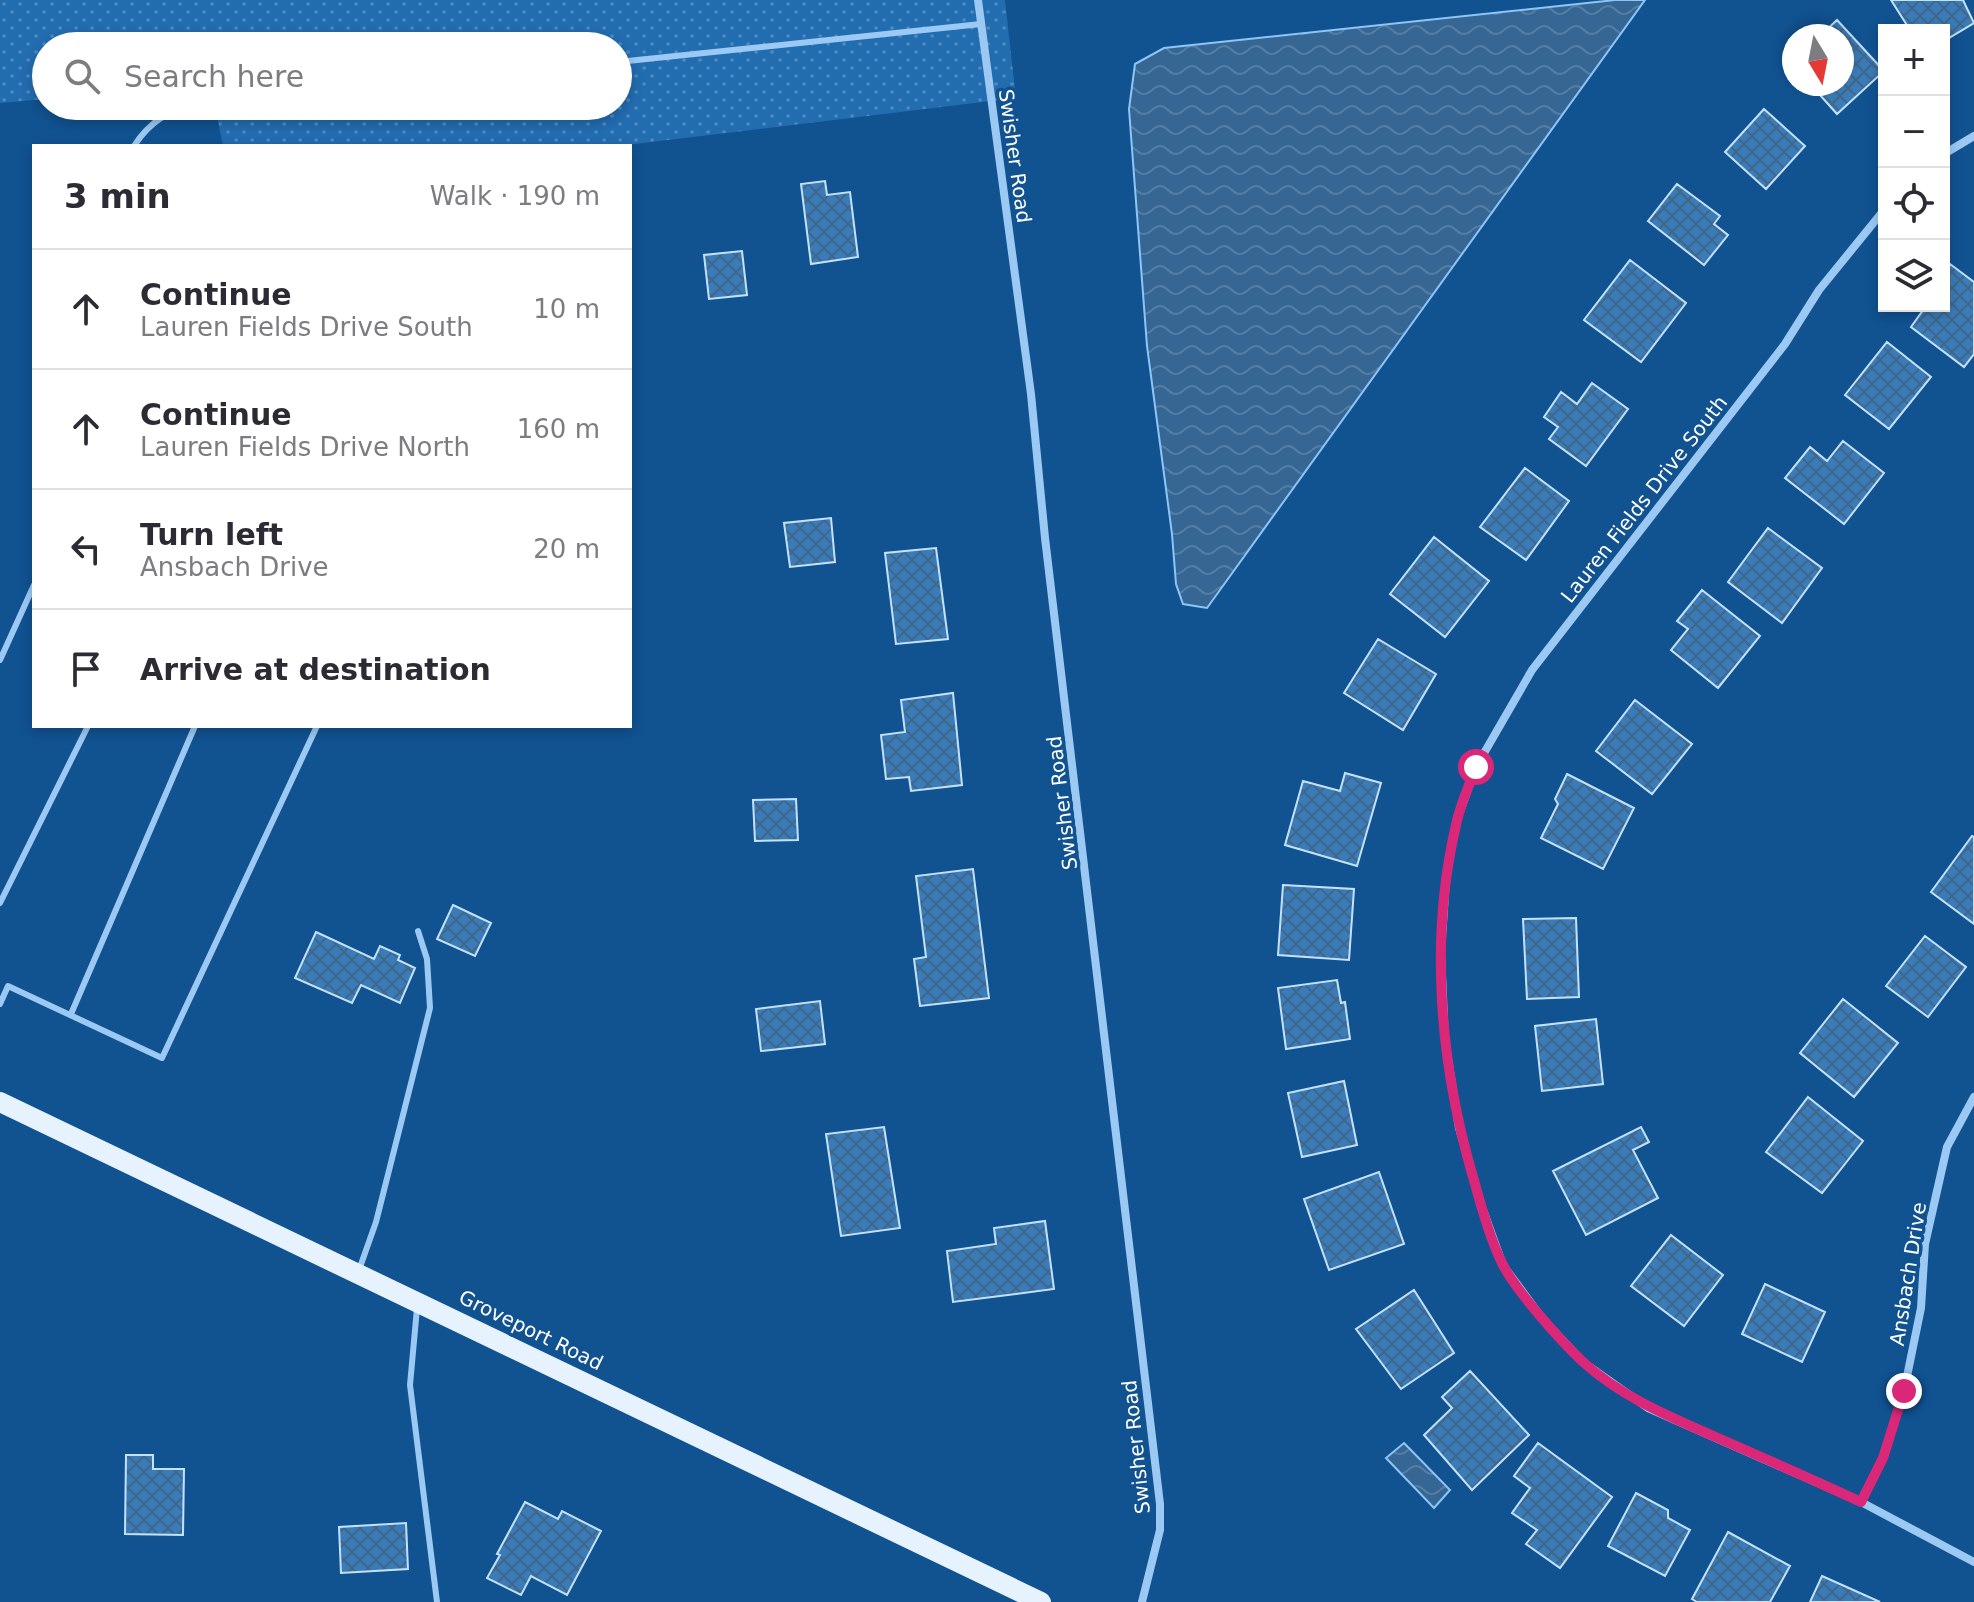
<!DOCTYPE html>
<meta charset="utf-8">
<style>
body{margin:0;font-family:"DejaVu Sans",sans-serif;background:#f7f7f7;color:#2b2b33}
.controls{position:absolute;right:24px;top:24px;display:grid;overflow:hidden;border-radius:0px;box-shadow:0 4px 12px #0003}
.controls button{width:72px;height:72px;display:grid;place-items:center;padding:0;border:0;border-bottom:2px solid #e1e1e2;background:#fff;color:#2b2b33;font:40px sans-serif}
.compass{position:absolute;left:1782px;top:24px;width:72px;height:72px;border-radius:50%;background:#fff;box-shadow:0 4px 12px #0003;rotate:170deg}
.stop{position:absolute;width:24px;height:24px;margin:-18px;border:6px solid #db2777;border-radius:50%;background:#fff}
.stop.end{background:#db2777;border-color:#fff;box-shadow:0 2px 8px #0008}
.list{margin:0;padding:0;list-style:none}
h2{display:flex;justify-content:space-between;align-items:center;height:104px;margin:0;padding:0 32px;font-size:34px}
h2 small{font-size:26px;font-weight:400;color:#7c7c81}
.list li{display:grid;grid-template-columns:52px 1fr auto;gap:24px;align-items:center;box-sizing:border-box;height:120px;padding:0 32px;border-top:2px solid #e1e1e2}
.list b{display:block;font-size:30px;white-space:nowrap}
.list p{margin:0;font-size:26px;white-space:nowrap;color:#7c7c81}
.list em{font-size:26px;font-style:normal;color:#7c7c81}
.icon{flex:none;width:44px;height:44px;fill:none;stroke:currentColor;stroke-width:2;stroke-linecap:round;stroke-linejoin:round}
.map{position:relative;flex:none;width:1974px;height:1602px;overflow:hidden}
.search{position:absolute;background:#fff;box-shadow:0 4px 12px #0003;left:32px;top:32px;width:600px;height:88px;display:flex;align-items:center;gap:20px;box-sizing:border-box;padding:0 28px;border-radius:44px;color:#7c7c81;font-size:30px}
.panel{position:absolute;background:#fff;box-shadow:0 4px 12px #0003;left:32px;top:144px;width:600px;height:584px;border-radius:0px}
.map>svg:first-child{display:block}
.grass{fill:url(#grass-dots)}
.water{fill:url(#water-waves);stroke:#8dc5f6;stroke-width:2}
.building{fill:url(#building-cross-hatch);stroke:#c3e2fd;stroke-width:2}
.lines{fill:none;stroke-linecap:round;stroke-linejoin:round}
.service{stroke:#9cc9f3;stroke-width:6}
.minor{stroke:#9cc9f3;stroke-width:8}
.primary{stroke:#e7f2ff;stroke-width:20}
.route{stroke:#db2777;stroke-width:10}
.labels{text-anchor:middle;stroke-width:7;stroke-linejoin:round;paint-order:stroke}
.street-label{font-size:20px;fill:#fff;stroke:#115291}
</style>
<div class="map">
<svg width="1974" height="1602" viewBox="0 0 1974 1602">
<defs>
<pattern id="grass-dots" width="8" height="8" patternUnits="userSpaceOnUse" patternTransform="scale(2)"><rect width="8" height="8" fill="#226cb0"/><path d="M2 2h.1M6 6h.1" fill="none" stroke="#4e89c0" stroke-width="1.8" stroke-linecap="round"/></pattern>
<pattern id="water-waves" width="16" height="10" patternUnits="userSpaceOnUse" patternTransform="scale(2)"><rect width="16" height="10" fill="#366694"/><path d="M0 5q4-4 8 0t8 0" fill="none" stroke="#547da4"/></pattern>
<pattern id="building-cross-hatch" width="8" height="8" patternUnits="userSpaceOnUse" patternTransform="scale(2)"><rect width="8" height="8" fill="#397cb9"/><path d="M0 0l8 8M0 8l8-8" fill="none" stroke="#426688"/></pattern>
</defs>
<rect width="100%" height="100%" fill="#115291"/>
<path class="grass" d="M0,0h1005l11,98 -398,48h-395l-8,-40h403v-60h-572v53l-46,4z"/>
<path class="water" d="M1615,0h30l-438,608 -24,-4 -7,-20 -4,-50 -25,-188 -18,-237 6,-45 29,-16z
M1404,1443l46,47 -16,18 -48,-50z"/>
<path class="building" d="M1891,0h72l11,23 -30,18v-11h-34z
M1837,20l47,51 -47,43 -27,-30h32v-48h-22z
M1764,109l41,37 -39,43 -41,-37z
M825,181l2,14 23,-3 8,65 -47,7 -10,-80z
M1677,184l43,32 -6,8 14,11 -24,30 -56,-44z
M742,251l5,44 -38,4 -5,-44z
M1630,260l56,43 -45,59 -57,-42z
M1950,264l24,18v72l-10,13 -53,-40 15,-21h18v-35z
M1887,342l44,35 -42,52 -44,-34z
M1592,383l36,26 -42,57 -37,-27 9,-12 -14,-10 17,-25 16,12z
M1843,441l41,32 -40,51 -59,-46 25,-31 17,14z
M1525,468l44,33 -43,59 -46,-33z
M831,518l4,44 -45,5 -6,-44z
M1768,528l54,40 -40,55 -54,-41z
M1434,537l55,44 -44,56 -55,-43z
M936,548l12,91 -52,5 -11,-91z
M1702,590l58,46 -42,52 -47,-38 17,-21 -11,-8z
M1378,639l58,35 -33,56 -59,-37z
M953,693l9,92 -51,6 -2,-14 -23,2 -5,-44 24,-3 -4,-32z
M1635,700l57,44 -40,50 -56,-43z
M1345,773l36,10 -24,83 -72,-21 18,-64 37,10z
M1567,774l67,34 -31,61 -62,-31 17,-34 -3,-5z
M796,799l2,41 -43,1 -2,-41z
M1972,836l2,1v87l-43,-32z
M973,869l16,129 -69,8 -6,-47 12,-2 -10,-81z
M1283,885l71,4 -5,71 -71,-5z
M453,905l38,18 -16,33 -38,-17z
M1576,918l3,79 -52,2 -4,-80z
M316,932l58,27 6,-13 20,9 -2,5 17,8 -15,35 -39,-18 -9,18 -57,-25z
M1925,936l41,31 -38,50 -42,-31z
M1337,980l4,23 4,-1 5,37 -64,10 -8,-61z
M1843,999l55,44 -44,54 -54,-44z
M820,1001l5,43 -64,7 -5,-42z
M1596,1019l7,65 -61,7 -7,-65z
M1344,1081l13,64 -55,12 -14,-64z
M1808,1097l55,44 -41,52 -56,-41z
M884,1127l16,101 -59,8 -15,-102z
M1641,1127l8,15 -16,8 25,48 -72,37 -33,-64z
M1379,1172l25,72 -75,26 -25,-71z
M1045,1221l9,68 -101,13 -6,-51 49,-7 -2,-16z
M1671,1235l52,40 -39,51 -53,-40z
M1765,1284l60,28 -23,50 -60,-28z
M1414,1290l40,63 -53,36 -45,-60z
M1470,1371l59,64 -57,55 -48,-55 28,-27 -10,-11z
M1538,1443l74,54 -52,71 -34,-24 11,-14 -25,-17 18,-25 -16,-12z
M126,1455h27v14h31l-1,66 -58,-1z
M1636,1493l32,17v8l22,12 -25,46 -57,-30z
M525,1502l33,17 4,-8 39,20 -34,64 -36,-19 -10,19 -34,-17 13,-23 -3,-1z
M406,1523l2,46 -67,4 -2,-46z
M1728,1532l62,34 -20,36h-73l-5,-3z
M1822,1576l58,26h-70z"/>
<g class="lines">
<path class="service" d="M618,62l363,-38
M134,146c14,-22 35,-37 62,-40
M0,660l34,-75
M0,903l88,-177
M0,1004l8,-18 154,72 155,-332
M71,1014l124,-288
M359,1270l17,-48 54,-214 -3,-49 -9,-28
M417,1308l-7,77 27,217"/>
<path class="minor" d="M978,0l53,394 14,144 115,966v26l-18,72
M1944,154l30,-18
M1884,210l-65,80 -34,54 -253,326 -56,97 -20,56 -10,57 -5,73 4,87 14,88 23,79 21,58 39,53 41,44 65,46 213,94 113,60
M1861,1502l22,-44 21,-67 17,-83 4,-64 22,-97 27,-50"/>
<path class="primary" d="M0,1102l1041,500"/>
</g>
<g class="lines">
<path class="route" d="M1476,767c-7,19 -16,38 -20,58 -27,115 -16,239 17,352 8,28 16,59 29,86 13,27 58,77 80,98 39,36 88,56 136,77 48,21 96,42 143,64l22,-44 21,-67"/>
</g>
<g class="labels">
<g class="street-label">
<text transform="translate(1015 156) rotate(82)" y="7">Swisher Road</text>
<text transform="translate(1644 499) rotate(-52)" y="7">Lauren Fields Drive South</text>
<text transform="translate(1062 803) rotate(-97)" y="7">Swisher Road</text>
<text transform="translate(1908 1274) rotate(-81)" y="7">Ansbach Drive</text>
<text transform="translate(531 1330) rotate(26)" y="7">Groveport Road</text>
<text transform="translate(1136 1447) rotate(-96)" y="7">Swisher Road</text>
</g>
</g>
</svg>
<div class="controls">
<button>+</button>
<button>−</button>
<button><svg class="icon" aria-label="locate" viewBox="0 0 24 24"><circle cx="12" cy="12" r="6"/><path d="M12 2v4M12 18v4M2 12h4M18 12h4"/></svg></button>
<button><svg class="icon" aria-label="layers" viewBox="0 0 24 24"><path d="M12 4l9 5-9 5-9-5zM3 14l9 5 9-5"/></svg></button>
</div>
<svg class="compass" viewBox="-18 -18 36 36"><path d="M0-13l5 13h-10z" fill="#e53935"/><path d="M0 13l5-13h-10z" fill="#7c7c81"/></svg>
<div class="stop" style="left:1476px;top:767px"></div>
<div class="stop end" style="left:1904px;top:1391px"></div>
<div class="search"><svg class="icon" aria-label="search" viewBox="0 0 24 24"><circle cx="10" cy="10" r="6"/><path d="M15 15l6 6"/></svg>Search here</div>
<section class="panel">
<h2>3 min<small>Walk · 190 m</small></h2>
<ul class="list">
<li><svg class="icon" aria-label="ahead" viewBox="0 0 24 24"><path d="M12 20V5M6 11l6-6 6 6"/></svg><div><b>Continue</b><p>Lauren Fields Drive South</p></div><em>10 m</em></li>
<li><svg class="icon" aria-label="ahead" viewBox="0 0 24 24"><path d="M12 20V5M6 11l6-6 6 6"/></svg><div><b>Continue</b><p>Lauren Fields Drive North</p></div><em>160 m</em></li>
<li><svg class="icon" aria-label="left" viewBox="0 0 24 24"><path d="M17 20v-9H6M10 6l-5 5 5 5"/></svg><div><b>Turn left</b><p>Ansbach Drive</p></div><em>20 m</em></li>
<li><svg class="icon" aria-label="arrive" viewBox="0 0 24 24"><path d="M6 21V4h12l-3 4 3 4H6"/></svg><div><b>Arrive at destination</b></div></li>
</ul>
</section>
</div>
